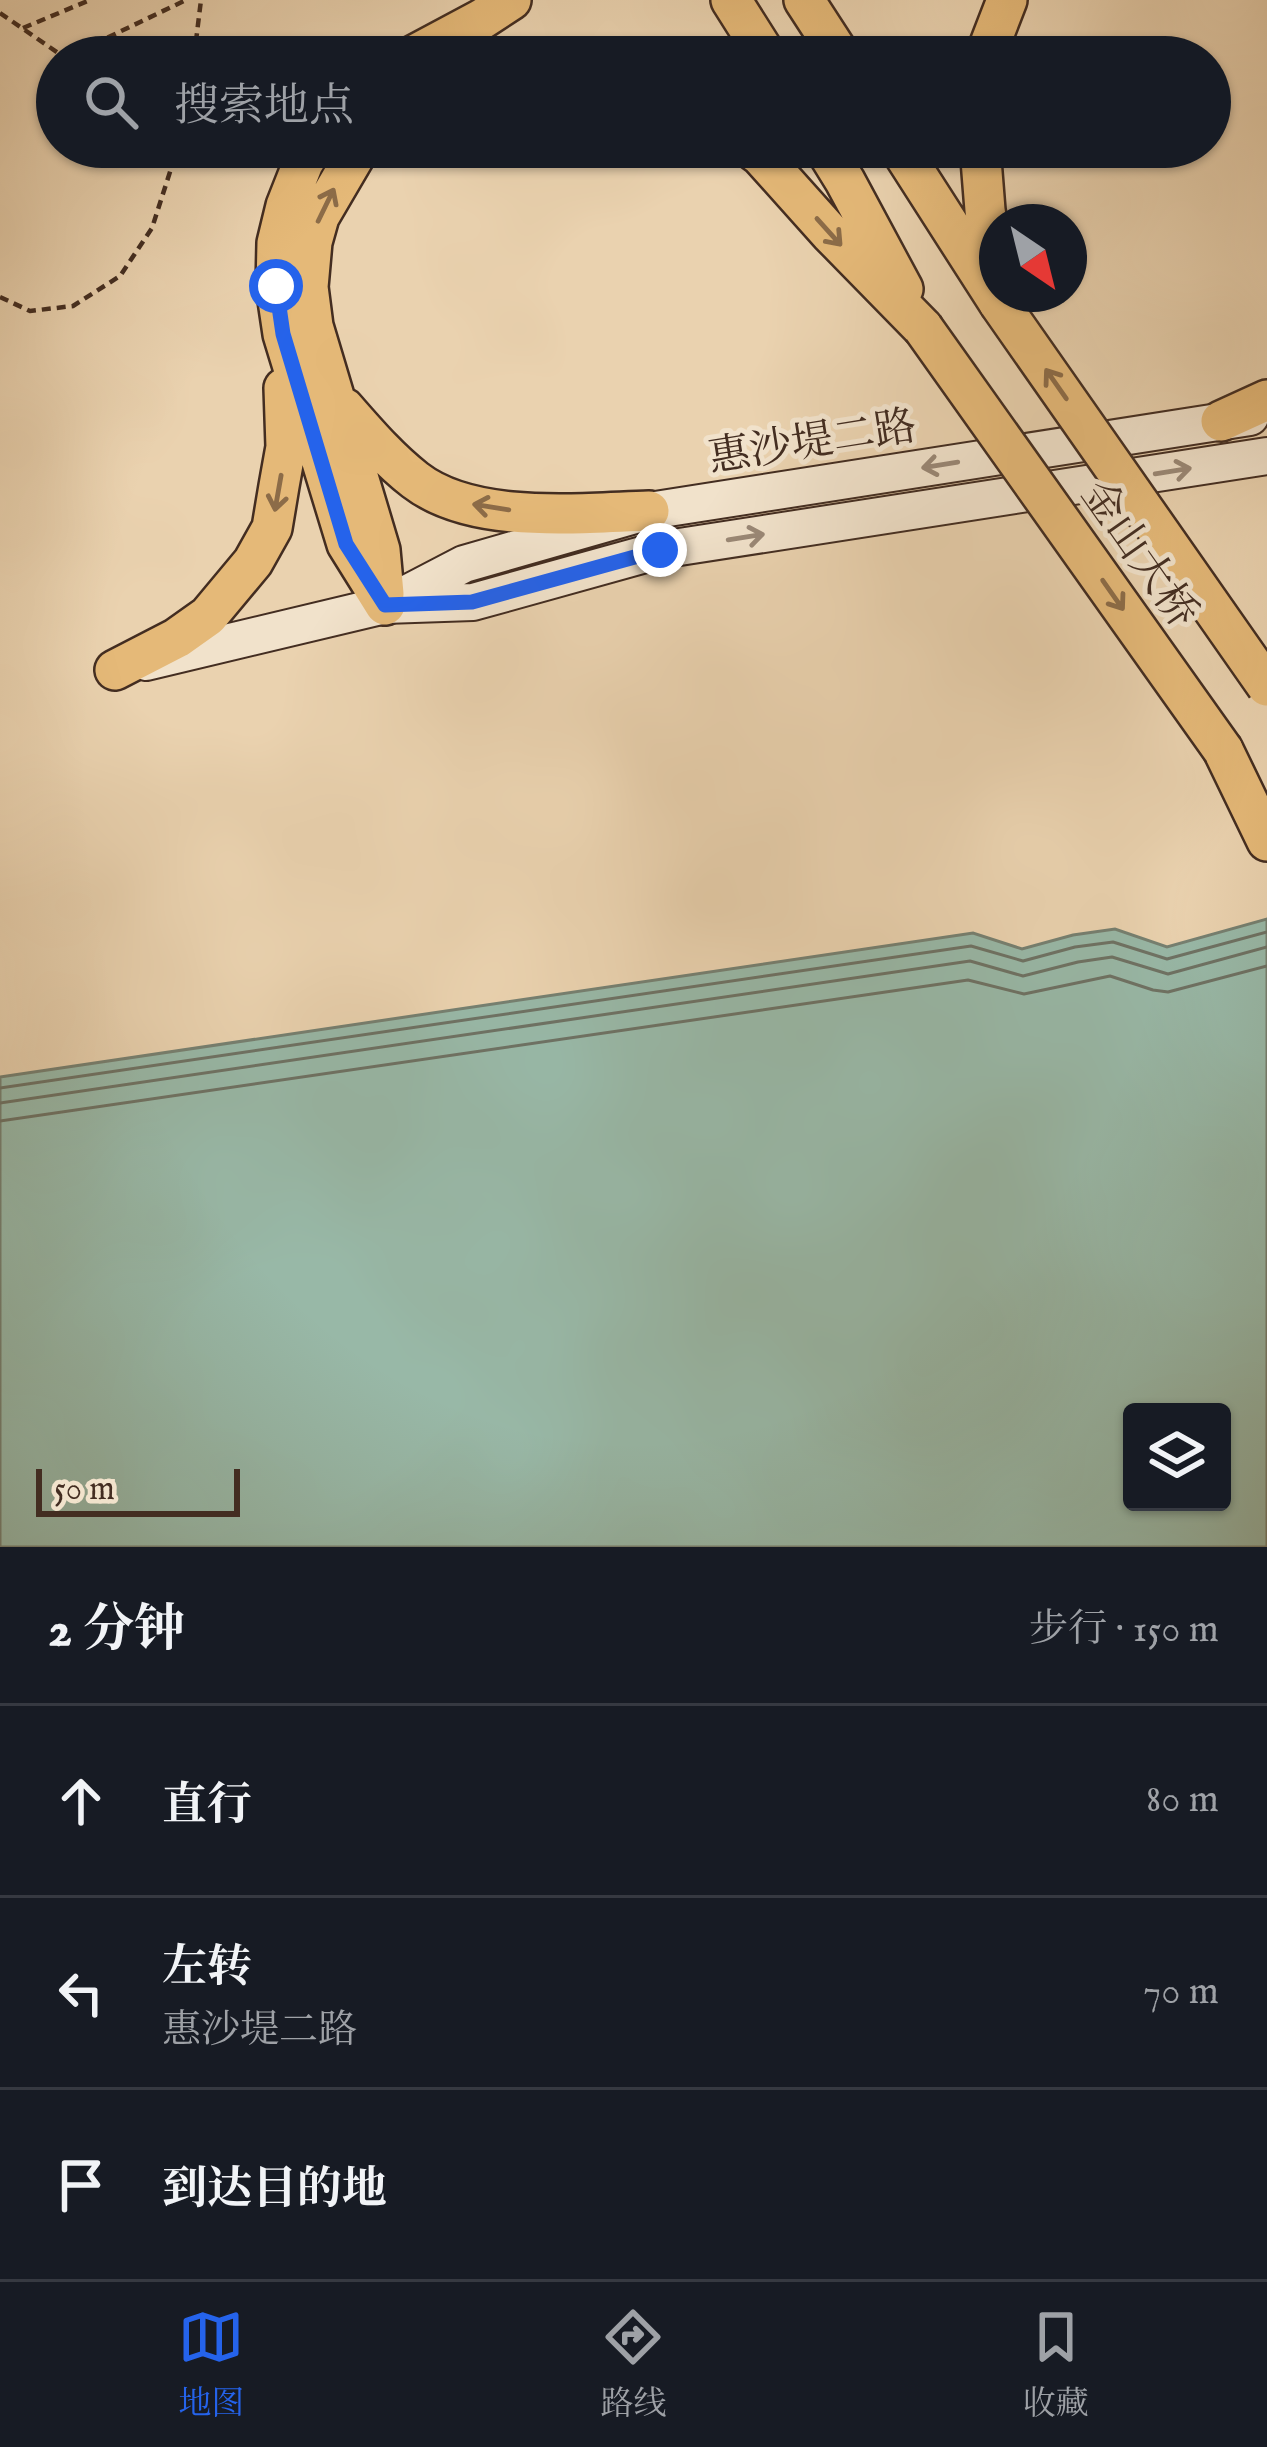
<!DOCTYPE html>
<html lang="zh">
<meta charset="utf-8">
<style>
body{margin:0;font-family:"IM FELL English","Noto Serif SC",serif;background:#242831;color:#f1f3f6}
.controls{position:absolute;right:36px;bottom:36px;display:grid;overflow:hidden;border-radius:12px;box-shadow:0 3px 9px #0004}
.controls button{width:108px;height:108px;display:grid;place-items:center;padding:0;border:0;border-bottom:3px solid #363941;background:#171b24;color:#f1f3f6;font:60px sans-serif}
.compass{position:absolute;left:979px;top:204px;width:108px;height:108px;border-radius:50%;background:#171b24;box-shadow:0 3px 9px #0004;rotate:145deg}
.scale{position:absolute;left:36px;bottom:30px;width:204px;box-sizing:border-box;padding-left:12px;border:6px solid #432d21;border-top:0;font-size:33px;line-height:42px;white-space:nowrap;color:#432d21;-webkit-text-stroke:9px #f1e2cb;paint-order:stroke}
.stop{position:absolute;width:36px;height:36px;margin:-27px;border:9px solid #2563eb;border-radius:50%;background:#fff}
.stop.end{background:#2563eb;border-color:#fff;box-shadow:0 3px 12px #0008}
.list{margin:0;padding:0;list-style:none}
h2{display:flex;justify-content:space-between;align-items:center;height:156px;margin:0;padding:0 48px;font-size:51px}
h2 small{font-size:39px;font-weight:400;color:#9ea1a6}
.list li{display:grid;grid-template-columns:78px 1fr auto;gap:36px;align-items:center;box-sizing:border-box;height:192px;padding:0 48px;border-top:3px solid #363941}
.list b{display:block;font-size:45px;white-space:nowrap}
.list p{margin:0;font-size:39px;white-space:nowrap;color:#9ea1a6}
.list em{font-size:39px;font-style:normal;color:#9ea1a6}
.icon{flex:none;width:66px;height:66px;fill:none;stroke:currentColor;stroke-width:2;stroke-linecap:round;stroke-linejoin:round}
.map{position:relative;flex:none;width:1267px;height:1547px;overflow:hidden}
.search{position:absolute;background:#171b24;box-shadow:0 3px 9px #0004;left:36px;right:36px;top:36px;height:132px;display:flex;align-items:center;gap:30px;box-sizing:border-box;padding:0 42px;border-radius:66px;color:#9ea1a6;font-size:45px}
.sheet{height:732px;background:#171b24}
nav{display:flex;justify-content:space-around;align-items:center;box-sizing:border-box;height:168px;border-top:3px solid #363941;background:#171b24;font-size:33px;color:#9ea1a6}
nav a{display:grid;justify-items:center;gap:6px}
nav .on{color:#2563eb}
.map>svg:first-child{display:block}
.water{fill:#98b8a7;stroke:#768071;stroke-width:3;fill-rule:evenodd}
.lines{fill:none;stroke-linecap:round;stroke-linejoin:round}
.shore{stroke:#6e7264;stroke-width:3}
.secondary-casing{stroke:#432d21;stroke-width:40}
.primary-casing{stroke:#432d21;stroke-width:44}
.path{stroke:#432d21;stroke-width:4.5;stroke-dasharray:9 6;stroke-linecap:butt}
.secondary{stroke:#f1e2cb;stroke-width:36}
.primary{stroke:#e5b978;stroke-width:39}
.primary-bridge-casing{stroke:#432d21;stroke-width:44;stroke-linecap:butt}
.primary-bridge{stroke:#e5b978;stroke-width:39}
.oneway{stroke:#8c6c48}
.oneway2{stroke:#9a8876}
.route{stroke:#2563eb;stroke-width:15}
.labels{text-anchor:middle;stroke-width:10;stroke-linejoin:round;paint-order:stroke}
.street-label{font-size:42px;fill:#432d21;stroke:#f1e2cb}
</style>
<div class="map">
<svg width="1267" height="1547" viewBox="0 0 1267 1547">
<rect width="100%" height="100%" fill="#ead2af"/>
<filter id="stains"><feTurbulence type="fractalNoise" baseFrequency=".00167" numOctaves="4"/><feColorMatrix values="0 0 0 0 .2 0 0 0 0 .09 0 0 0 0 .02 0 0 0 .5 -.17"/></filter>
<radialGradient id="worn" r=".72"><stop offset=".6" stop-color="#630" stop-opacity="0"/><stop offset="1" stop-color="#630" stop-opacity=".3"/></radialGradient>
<path class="water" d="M1267,919v628h-1267v-470l973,-144 49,16 51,-14 42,-6 52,18zM1132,1412h90v90h-90z"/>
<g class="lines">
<path class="shore" d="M0,1088l971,-142 52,15 52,-14 38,-5 54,17 100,-27
M0,1103l970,-142 53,15 55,-14 34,-5 56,17 99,-27
M0,1121l968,-141 56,14 86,-18 43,14 15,2 99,-26"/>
<g class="secondary-casing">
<path id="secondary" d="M393,601l71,-37 185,-53 601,-94
M146,662l239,-57 88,-3 187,-52 607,-94"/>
</g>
<g class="primary-casing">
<path id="primary" d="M731,0l36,57
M804,0l37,57
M411,57l71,-38 29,-19
M985,57l22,-57
M313,147l-10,16 -17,43 -9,37 -1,44 7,47 64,210 38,61
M360,147l-41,70 -7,25 -4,45 5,39 67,224 4,44
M749,147l12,9 69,77 93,95
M824,147l21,34 58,108
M899,147l100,156
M980,147l5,63 12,79
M344,408c22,25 44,51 71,72 58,45 165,33 234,31
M1221,421l46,-21
M115,670l62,-32 31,-22 45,-54 19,-34 7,-42 7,-39 -2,-59
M1223,750l44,91"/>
</g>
<path class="path" d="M0,13l64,44
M23,28l67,-28
M67,57l119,-57
M194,57l7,-57
M0,297l30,14 43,-5 47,-30 32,-48 26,-81"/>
<use href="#secondary" class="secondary"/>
<use href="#primary" class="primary"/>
<g class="primary-bridge-casing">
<path id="primary-bridge" d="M999,303l268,383
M923,328l300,422"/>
</g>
<use href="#primary-bridge" class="primary-bridge"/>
</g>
<defs><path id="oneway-shaft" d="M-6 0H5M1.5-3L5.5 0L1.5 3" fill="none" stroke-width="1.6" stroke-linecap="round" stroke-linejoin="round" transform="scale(3)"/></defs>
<g class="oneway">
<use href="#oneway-shaft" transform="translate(326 205) rotate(-64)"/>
<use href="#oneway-shaft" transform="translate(829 232) rotate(48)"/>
<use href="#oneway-shaft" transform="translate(1056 384) rotate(-125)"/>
<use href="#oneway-shaft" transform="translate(278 493) rotate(100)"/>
<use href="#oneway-shaft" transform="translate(491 507) rotate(-171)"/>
<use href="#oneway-shaft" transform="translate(1113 595) rotate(55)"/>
</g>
<g class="oneway2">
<use href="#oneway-shaft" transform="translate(940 465) rotate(171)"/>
<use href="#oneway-shaft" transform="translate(1173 471) rotate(-9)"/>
<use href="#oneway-shaft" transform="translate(746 537) rotate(-9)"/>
</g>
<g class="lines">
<path class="route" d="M276,286l7,48 63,210 39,61 87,-3 188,-52"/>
</g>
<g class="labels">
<g class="street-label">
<text transform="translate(812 440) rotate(-9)" y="15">惠沙堤二路</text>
<text transform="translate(1141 553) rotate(55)" y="15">金山大桥</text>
</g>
</g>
<rect width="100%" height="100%" filter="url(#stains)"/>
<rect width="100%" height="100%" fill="url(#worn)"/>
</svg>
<div class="controls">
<button><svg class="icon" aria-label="layers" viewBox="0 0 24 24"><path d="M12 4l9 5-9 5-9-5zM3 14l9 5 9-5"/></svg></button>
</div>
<svg class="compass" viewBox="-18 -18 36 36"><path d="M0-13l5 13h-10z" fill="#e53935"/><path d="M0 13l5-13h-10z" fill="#9ea1a6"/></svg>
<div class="scale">50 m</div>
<div class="stop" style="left:276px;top:286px"></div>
<div class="stop end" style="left:660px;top:550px"></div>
<div class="search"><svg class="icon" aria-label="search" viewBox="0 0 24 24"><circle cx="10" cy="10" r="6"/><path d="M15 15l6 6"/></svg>搜索地点</div>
</div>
<section class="sheet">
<h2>2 分钟<small>步行 · 150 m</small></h2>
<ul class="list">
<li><svg class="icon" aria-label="ahead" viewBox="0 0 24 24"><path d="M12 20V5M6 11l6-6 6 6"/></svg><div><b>直行</b></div><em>80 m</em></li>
<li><svg class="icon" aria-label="left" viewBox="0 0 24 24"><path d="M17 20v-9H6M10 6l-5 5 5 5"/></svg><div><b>左转</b><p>惠沙堤二路</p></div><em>70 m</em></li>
<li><svg class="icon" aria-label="arrive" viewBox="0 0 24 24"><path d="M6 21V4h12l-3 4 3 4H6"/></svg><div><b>到达目的地</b></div></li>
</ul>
</section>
<nav>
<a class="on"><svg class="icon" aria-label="map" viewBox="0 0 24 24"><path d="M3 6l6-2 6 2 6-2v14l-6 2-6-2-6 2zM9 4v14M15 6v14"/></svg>地图</a>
<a><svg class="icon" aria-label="directions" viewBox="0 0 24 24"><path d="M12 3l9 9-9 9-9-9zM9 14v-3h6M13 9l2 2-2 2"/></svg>路线</a>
<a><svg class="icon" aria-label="saved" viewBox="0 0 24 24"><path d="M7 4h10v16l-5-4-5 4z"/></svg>收藏</a>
</nav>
